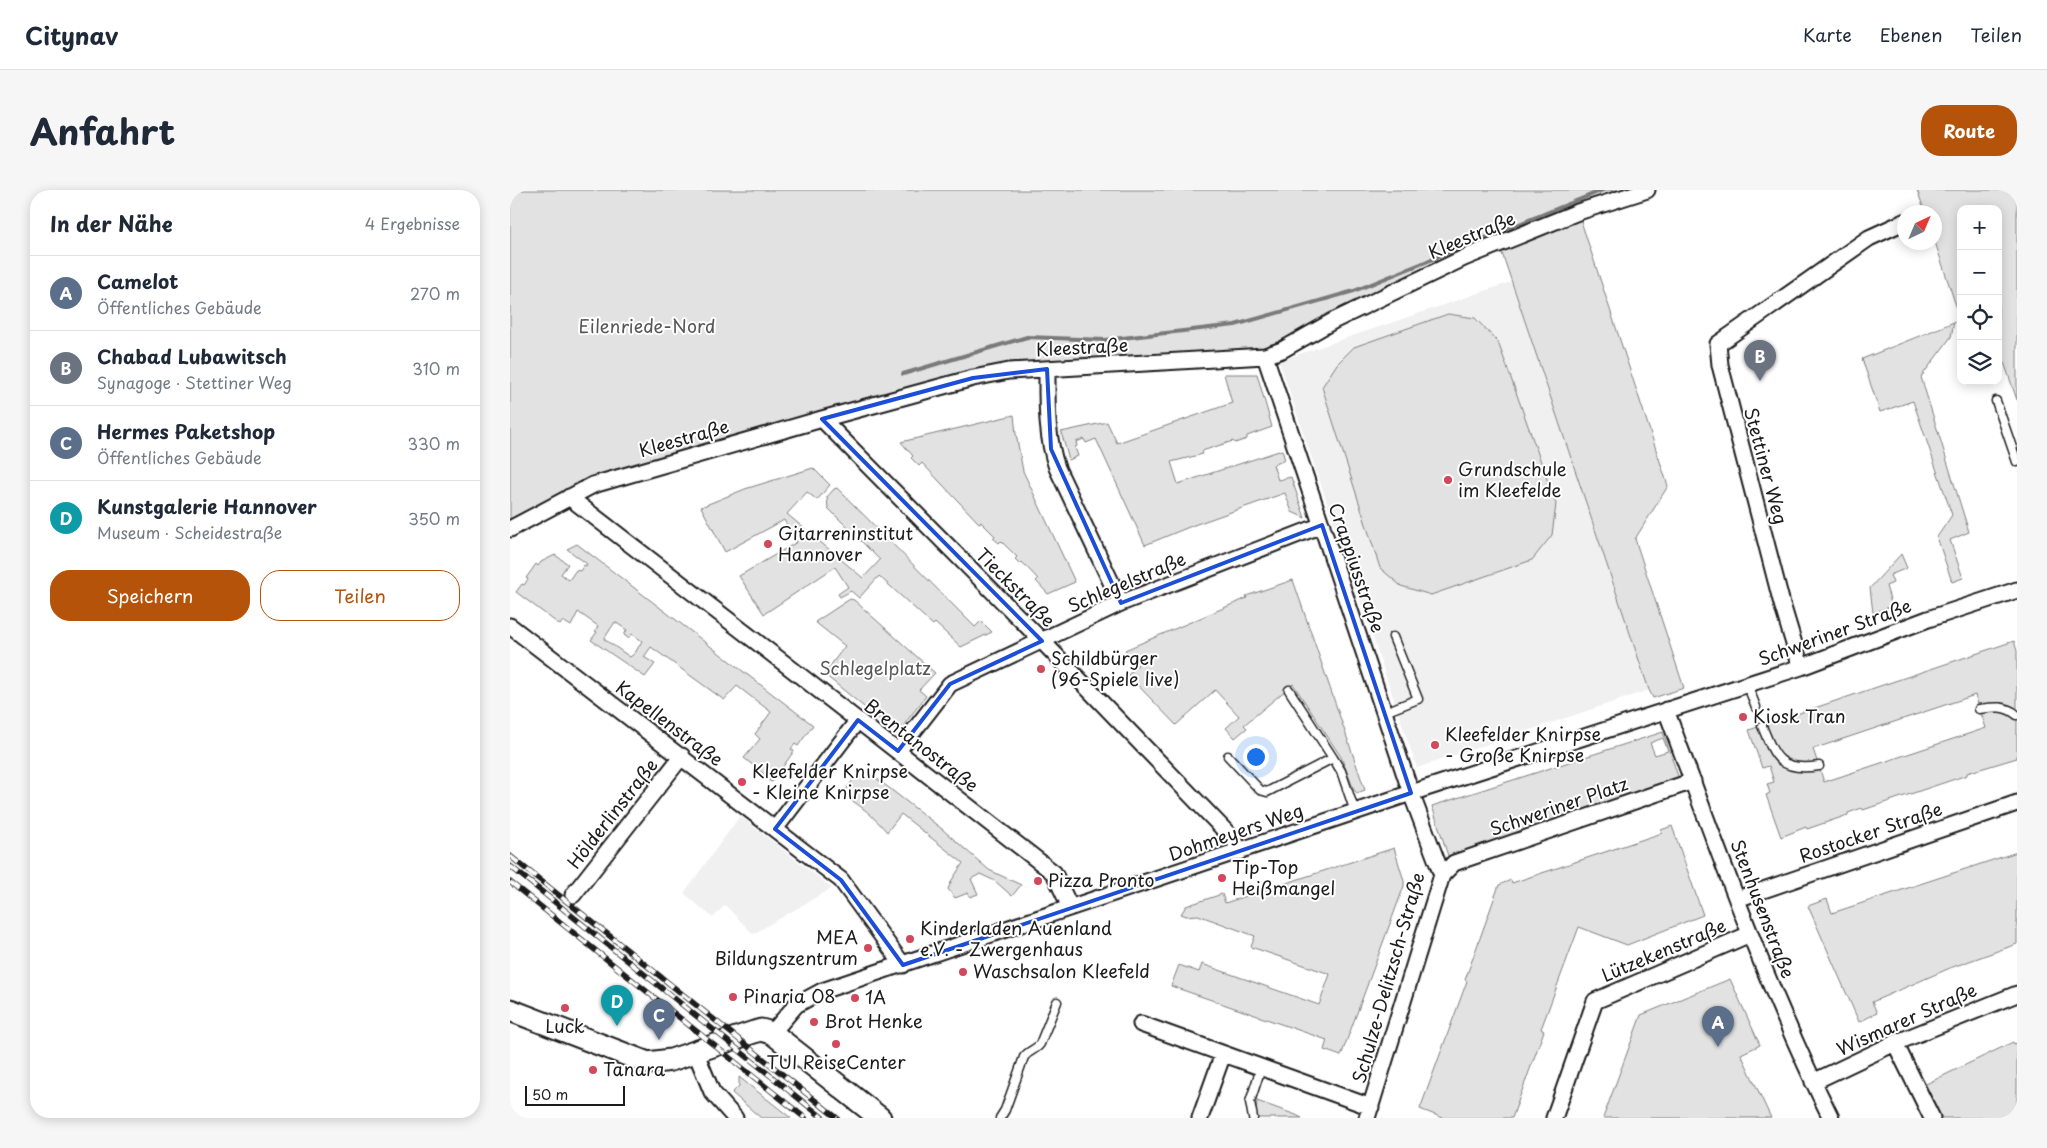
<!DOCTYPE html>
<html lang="de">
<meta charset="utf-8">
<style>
body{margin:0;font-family:"Playpen Sans",sans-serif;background:#f6f6f7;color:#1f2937}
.controls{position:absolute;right:15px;top:15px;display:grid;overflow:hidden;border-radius:10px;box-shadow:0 2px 12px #0003}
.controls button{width:45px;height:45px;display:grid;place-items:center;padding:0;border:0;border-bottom:1px solid #e0e1e3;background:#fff;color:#1f2937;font:25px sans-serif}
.compass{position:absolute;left:1387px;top:15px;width:45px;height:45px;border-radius:50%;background:#fff;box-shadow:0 2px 12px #0003;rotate:44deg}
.scale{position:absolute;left:15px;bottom:12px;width:100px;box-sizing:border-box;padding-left:5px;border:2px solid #1c1c1c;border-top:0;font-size:14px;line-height:18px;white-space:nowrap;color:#1c1c1c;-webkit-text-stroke:4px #fff;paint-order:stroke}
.you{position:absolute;left:745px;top:566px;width:18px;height:18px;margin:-12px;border:4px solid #fff;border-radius:50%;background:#1a73e8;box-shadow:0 0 0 8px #1a73e833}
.badge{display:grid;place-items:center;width:32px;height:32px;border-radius:50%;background:#b45309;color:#fff;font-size:16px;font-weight:700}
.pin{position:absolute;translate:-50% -41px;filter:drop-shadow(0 1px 2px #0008)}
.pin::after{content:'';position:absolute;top:26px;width:18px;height:15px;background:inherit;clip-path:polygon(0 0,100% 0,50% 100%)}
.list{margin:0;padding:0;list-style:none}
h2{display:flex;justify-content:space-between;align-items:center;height:65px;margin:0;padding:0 20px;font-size:21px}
h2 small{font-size:16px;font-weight:400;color:#747a83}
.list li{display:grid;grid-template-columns:32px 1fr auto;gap:15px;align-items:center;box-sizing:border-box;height:75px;padding:0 20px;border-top:1px solid #e0e1e3}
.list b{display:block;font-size:19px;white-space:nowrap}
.list p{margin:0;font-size:16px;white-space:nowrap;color:#747a83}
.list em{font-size:16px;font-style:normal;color:#747a83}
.actions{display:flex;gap:10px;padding:15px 20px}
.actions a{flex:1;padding:11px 0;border:1px solid #b45309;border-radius:20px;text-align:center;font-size:18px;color:#b45309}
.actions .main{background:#b45309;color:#fff}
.icon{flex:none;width:28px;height:28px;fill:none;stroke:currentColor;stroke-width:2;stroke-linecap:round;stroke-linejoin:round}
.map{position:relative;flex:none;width:1507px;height:928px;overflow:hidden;border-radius:20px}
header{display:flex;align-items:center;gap:30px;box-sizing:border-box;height:70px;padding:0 25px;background:#fff;border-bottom:1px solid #e0e1e3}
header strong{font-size:24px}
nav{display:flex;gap:28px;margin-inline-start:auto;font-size:18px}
.intro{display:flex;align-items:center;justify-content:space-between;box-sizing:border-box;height:120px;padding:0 30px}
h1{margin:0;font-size:35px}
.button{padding:12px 22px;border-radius:20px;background:#b45309;color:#fff;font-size:18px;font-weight:700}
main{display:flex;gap:30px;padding:0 30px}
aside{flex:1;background:#fff;border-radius:20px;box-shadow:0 2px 12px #0003}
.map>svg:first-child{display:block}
.built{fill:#f0f0f0}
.green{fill:#e2e2e2;stroke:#7f7f7f;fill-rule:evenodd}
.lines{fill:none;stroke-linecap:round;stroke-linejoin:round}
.stream{stroke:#7a7a7a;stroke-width:4}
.lane-casing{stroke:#1c1c1c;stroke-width:11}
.street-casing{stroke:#1c1c1c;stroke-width:19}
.secondary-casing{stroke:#1c1c1c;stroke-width:25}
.lane{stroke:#fff;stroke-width:8}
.street{stroke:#fff;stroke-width:15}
.secondary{stroke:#fff;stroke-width:21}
.rail-casing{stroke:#1c1c1c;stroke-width:5.5}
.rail{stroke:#fff;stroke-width:4;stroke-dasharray:11;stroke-linecap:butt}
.marked{fill:none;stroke:#1d4ed8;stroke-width:4;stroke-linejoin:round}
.poi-dot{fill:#d1495b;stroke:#fff;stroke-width:2}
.labels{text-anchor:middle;stroke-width:4;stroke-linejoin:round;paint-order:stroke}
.street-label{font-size:18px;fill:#1c1c1c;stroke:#fff}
.park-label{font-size:18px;fill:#575757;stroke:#fff}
.poi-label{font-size:18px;fill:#1c1c1c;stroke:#fff;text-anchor:start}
</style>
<header>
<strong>Citynav</strong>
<nav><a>Karte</a><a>Ebenen</a><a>Teilen</a></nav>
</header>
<div class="intro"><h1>Anfahrt</h1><a class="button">Route</a></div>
<main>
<aside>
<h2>In der Nähe<small>4 Ergebnisse</small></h2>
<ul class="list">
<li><span class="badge" style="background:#5c6f8a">A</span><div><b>Camelot</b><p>Öffentliches Gebäude</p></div><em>270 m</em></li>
<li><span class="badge" style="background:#6b7280">B</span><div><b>Chabad Lubawitsch</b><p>Synagoge · Stettiner Weg</p></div><em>310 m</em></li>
<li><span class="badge" style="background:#5c6f8a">C</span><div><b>Hermes Paketshop</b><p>Öffentliches Gebäude</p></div><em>330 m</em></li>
<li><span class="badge" style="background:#0f9aa8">D</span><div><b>Kunstgalerie Hannover</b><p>Museum · Scheidestraße</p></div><em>350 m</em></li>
</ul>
<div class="actions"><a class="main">Speichern</a><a>Teilen</a></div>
</aside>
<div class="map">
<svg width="1507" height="928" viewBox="0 0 1507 928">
<rect width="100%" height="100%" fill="#fff"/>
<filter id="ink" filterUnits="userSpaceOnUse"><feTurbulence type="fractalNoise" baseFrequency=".02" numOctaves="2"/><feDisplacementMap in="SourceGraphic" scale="10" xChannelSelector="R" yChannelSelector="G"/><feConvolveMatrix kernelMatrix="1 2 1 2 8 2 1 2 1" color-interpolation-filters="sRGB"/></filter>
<g filter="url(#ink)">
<path class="built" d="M1001,92l138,408 -232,78 -138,-407z
M230,626l92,72 -79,46 -28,-29 -12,13 -29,-25z"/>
<path class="green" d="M0,0h1137l-69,22 90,274 -33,53 49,149 -31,10 -4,-8 -150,-446 -217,106 -273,21 -416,114 -83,44z
M1407,0h100v210l-19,-55v-136h-37v112l-26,-79 -1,-30h-9z
M938,124l27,4 23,24 58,162 -4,31 -20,25 -101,35 -30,-9 -21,-18 -58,-181 15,-23 17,-17z
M1444,132l-3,15 -30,40 48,155 -19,8 13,38 -11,4 -15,-45 15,-22 -39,-114 -33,11 -18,-53z
M714,184h33l15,53 -25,9v3l-12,4 -2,-2 -31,10 1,3 -32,8 7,22 104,-34 3,10 -12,5 5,15 13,-3 14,41 -13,-6 -7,-19 -91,32 -49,20 -49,-106 -10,4 -2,-4 -8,3 1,4 -2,1 3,9 -9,4 -8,-28 46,-10 10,21 115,-40z
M504,225l2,19 7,37 52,111 -27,12 -12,-13 2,-2 -16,-17 -2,2 -5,-5 2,-2 -16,-16 -2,2 -6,-5 2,-2 -14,-14 -2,1 -2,-2 -55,-58 -3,3 -8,-8 2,-2 -12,-14z
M303,278l17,17 -13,15 -10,-8 -20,22 76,64 17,-18 -52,-52 -1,-11 7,-8 3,-1 138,139 6,-6 11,11 -31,15 -26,-24 -2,2 -54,-49 -20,22 -8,-7 -11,6 -2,-3 10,-7 -13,-20 -71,47 -25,-38 58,-34 -13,-22 -59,32 -24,-45 44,-18z
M67,354l236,181 -15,21 -3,-2 -4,5 3,2 -22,31 -3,-1 1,-2 -26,-21 16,-19 -5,-5 16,-22 -34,-26 -13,14 -73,-53 -7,10 11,7 -10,13 -54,-37 6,-8 -2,-1 3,-5 -20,-14 -7,14 -8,-5 -3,4 -44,-33 6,-8 2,1 4,-6 -2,-1 10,-14 2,2 3,-4 14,-7 13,9 -7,10 8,6 7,-10 4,1 4,-6 2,1 1,-2 -20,-15zM105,432l12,8 -3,5 4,3 4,-4 10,7 -7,12 -5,4 -26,-18z
M1391,364l6,14 -17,7 3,8 -7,3 6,20 -19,7 -3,-25z
M783,390l72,210 -8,3 -3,-3 -13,-33 -48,-73 -49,41 3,3 -12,10 -9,-10 13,-12 -24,-26 -39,35 -48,-50 10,-10 -13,-15 122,-52 -1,-2z
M340,409l4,1 81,73 -16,17 7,6 -23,30 -11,4 -68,-56 21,-28 -30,-24z
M1504,451l3,10v107l-50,15v2l-104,35 -1,-2 -14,5v2l-41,14 -1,-2 -25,10 -15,-42 4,-2 -3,-9 7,-2 -5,-16 -7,2 -13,-38zM1465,505l11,33 -162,54 -11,-33z
M1153,542l17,50 -230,80 -18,-56zM1153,548l5,13 -13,4 -5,-12z
M357,581l75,58 47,41 32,15 -9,11 -17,-15 -15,-7 -9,5 7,15 -8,3 -2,-4 -13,5 -7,-9 4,-9 11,-17 -62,-49 -14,18c-13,-15 -27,-28 -45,-37l14,-19z
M1162,636l31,89 -76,30 -48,-18 -38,102 3,2 -32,87h-69l-23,-9 47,-128 -2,-1 34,-95 12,-5 1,3 150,-50 -1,-3z
M884,658l10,33v5l-63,170 -17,-6 3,-10 -156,-54 8,-21 20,7 3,-8 117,41 11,-31 -79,-27 4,-11 -57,-21 -12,1 -5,-2 5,-8 36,-12 3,9z
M1507,662v92l-67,24 -78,34 5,11 -18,9 -51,-116 19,-7 5,14z
M1220,789l30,66 -19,9 30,64h-168l38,-103z
M1503,852l1,2 3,-1v75h-85l-25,-50 7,-3 10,20z
M229,887l52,41h-30l-29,-25 7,-7z
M747,911l39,14 6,3h-45l-1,-5z"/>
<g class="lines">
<path class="stream" d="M393,184l124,-37 78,3 130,-15 119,-34 249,-101"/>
<g class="lane-casing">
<path id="lane" d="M1486,211l21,61
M1237,494l9,23
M779,500l44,68
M1469,519c15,-2 26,-4 38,6
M875,522l33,-13 -25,-62
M1252,536c13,32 18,46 57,40
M718,566l32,34 7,2 66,-34 8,13 14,41
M490,928l5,-8 19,-53c5,-7 12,-7 16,-13l17,-42
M743,928l-3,-16 11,-34"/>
</g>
<g class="street-casing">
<path id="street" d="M755,166l146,437 31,82 -75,243
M537,179c0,34 -1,67 10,99l64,135
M312,229l220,222 193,200 4,11
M59,307l202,156 283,220 16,34
M0,339l83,-44 229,-66 151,-41 36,-7 256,-15 17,-6 51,-29 131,-63 114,-46 69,-22
M0,436l331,254 62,85
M1291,477l-19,-63 -62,-239 -2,-21 151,-106 35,-16
M1156,520c51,137 100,277 165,408
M388,561l52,-67 171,-81 201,-78
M265,639l83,-109
M932,685l12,-12 239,-82
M63,705l109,-139
M1227,709l280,-96
M631,834l230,83
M262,843l24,-28 26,-14 589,-198 390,-126 127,-48 89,-29
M1385,853l37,75
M185,861l17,41 23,26
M1303,892l82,-39 122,-49
M690,928l23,-64
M1044,928l41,-117 155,-67"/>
</g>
<g class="secondary-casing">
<path id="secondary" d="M0,820l138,53 23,-3 83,-28 7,-2 11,3 108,85"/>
</g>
<use href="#lane" class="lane"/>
<use href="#street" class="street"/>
<use href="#secondary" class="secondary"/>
<g class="rail-casing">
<path id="rail" d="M0,666l327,262
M0,676l313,252
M0,692l295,236"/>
</g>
<use href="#rail" class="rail"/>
</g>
</g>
<path class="marked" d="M537,179l4,80 70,154 201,-78 89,268 -508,172 -62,-85 -66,-51 83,-109 40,31 52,-67 92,-43 -220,-222 151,-41z"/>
<g class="poi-dot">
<circle cx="938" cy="290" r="5"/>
<circle cx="258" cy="354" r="5"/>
<circle cx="531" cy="479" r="5"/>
<circle cx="1233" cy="527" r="5"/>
<circle cx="925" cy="555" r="5"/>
<circle cx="232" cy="592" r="5"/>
<circle cx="712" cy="688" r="5"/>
<circle cx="528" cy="691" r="5"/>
<circle cx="400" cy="749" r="5"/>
<circle cx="358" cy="758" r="5"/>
<circle cx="453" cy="782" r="5"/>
<circle cx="223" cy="807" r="5"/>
<circle cx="345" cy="808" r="5"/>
<circle cx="55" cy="818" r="5"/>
<circle cx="304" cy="832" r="5"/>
<circle cx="326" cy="854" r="5"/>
<circle cx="83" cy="880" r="5"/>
</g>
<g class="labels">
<g class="street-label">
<text transform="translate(962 46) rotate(-23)" y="6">Kleestraße</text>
<text transform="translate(572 158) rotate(-3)" y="6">Kleestraße</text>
<text transform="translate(174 249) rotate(-16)" y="6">Kleestraße</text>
<text transform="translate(1255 276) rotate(75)" y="6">Stettiner Weg</text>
<text transform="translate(846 378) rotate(71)" y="6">Crappiusstraße</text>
<text transform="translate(617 393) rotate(-23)" y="6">Schlegelstraße</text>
<text transform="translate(505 398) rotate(45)" y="6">Tieckstraße</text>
<text transform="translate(1325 443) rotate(-20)" y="6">Schweriner Straße</text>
<text transform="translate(159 534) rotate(37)" y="6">Kapellenstraße</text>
<text transform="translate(411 556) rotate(38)" y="6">Brentanostraße</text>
<text transform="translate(1049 617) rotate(-19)" y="6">Schweriner Platz</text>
<text transform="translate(103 624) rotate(-52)" y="6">Hölderlinstraße</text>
<text transform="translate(726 643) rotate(-19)" y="6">Dohmeyers Weg</text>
<text transform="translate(1361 643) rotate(-19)" y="6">Rostocker Straße</text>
<text transform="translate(1252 719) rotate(69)" y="6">Stenhusenstraße</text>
<text transform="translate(1154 761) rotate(-23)" y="6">Lützekenstraße</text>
<text transform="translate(879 788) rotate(-74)" y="6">Schulze-Delitzsch-Straße</text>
<text transform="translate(1397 830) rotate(-24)" y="6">Wismarer Straße</text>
</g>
<g class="park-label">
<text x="137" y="143">Eilenriede-Nord</text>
<text x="365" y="485">Schlegelplatz</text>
</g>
<g class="poi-label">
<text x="948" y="286">Grundschule<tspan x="948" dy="21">im Kleefelde</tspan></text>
<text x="268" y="350">Gitarreninstitut<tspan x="268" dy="21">Hannover</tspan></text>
<text x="541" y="475">Schildbürger<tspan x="541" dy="21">(96-Spiele live)</tspan></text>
<text x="1243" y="533">Kiosk Tran</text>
<text x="935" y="551">Kleefelder Knirpse<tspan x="935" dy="21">- Große Knirpse</tspan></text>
<text x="242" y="588">Kleefelder Knirpse<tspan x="242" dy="21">- Kleine Knirpse</tspan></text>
<text x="722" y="684">Tip-Top<tspan x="722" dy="21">Heißmangel</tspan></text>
<text x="538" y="697">Pizza Pronto</text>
<text x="410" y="745">Kinderladen Auenland<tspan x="410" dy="21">e.V. - Zwergenhaus</tspan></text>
<text x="348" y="754" text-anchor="end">MEA<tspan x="348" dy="21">Bildungszentrum</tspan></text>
<text x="463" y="788">Waschsalon Kleefeld</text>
<text x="233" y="813">Pinaria 08</text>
<text x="355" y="814">1A</text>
<text x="314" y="838">Brot Henke</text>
<text x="55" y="843" text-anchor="middle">Luck</text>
<text x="326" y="879" text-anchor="middle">TUI ReiseCenter</text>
<text x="93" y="886">Tanara</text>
</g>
</g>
</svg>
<div class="controls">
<button>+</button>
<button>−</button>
<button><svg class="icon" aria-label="locate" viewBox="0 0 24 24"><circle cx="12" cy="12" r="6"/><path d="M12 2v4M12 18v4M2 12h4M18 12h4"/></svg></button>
<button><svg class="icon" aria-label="layers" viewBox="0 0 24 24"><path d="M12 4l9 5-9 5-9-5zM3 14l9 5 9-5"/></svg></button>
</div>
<svg class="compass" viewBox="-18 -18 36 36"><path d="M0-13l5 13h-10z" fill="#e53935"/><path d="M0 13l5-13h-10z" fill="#747a83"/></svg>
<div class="scale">50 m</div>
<div class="you"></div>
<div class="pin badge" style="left:1208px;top:857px;background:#5c6f8a">A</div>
<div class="pin badge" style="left:1250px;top:191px;background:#6b7280">B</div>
<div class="pin badge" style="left:149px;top:850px;background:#5c6f8a">C</div>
<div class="pin badge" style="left:107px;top:836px;background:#0f9aa8">D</div>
</div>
</main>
